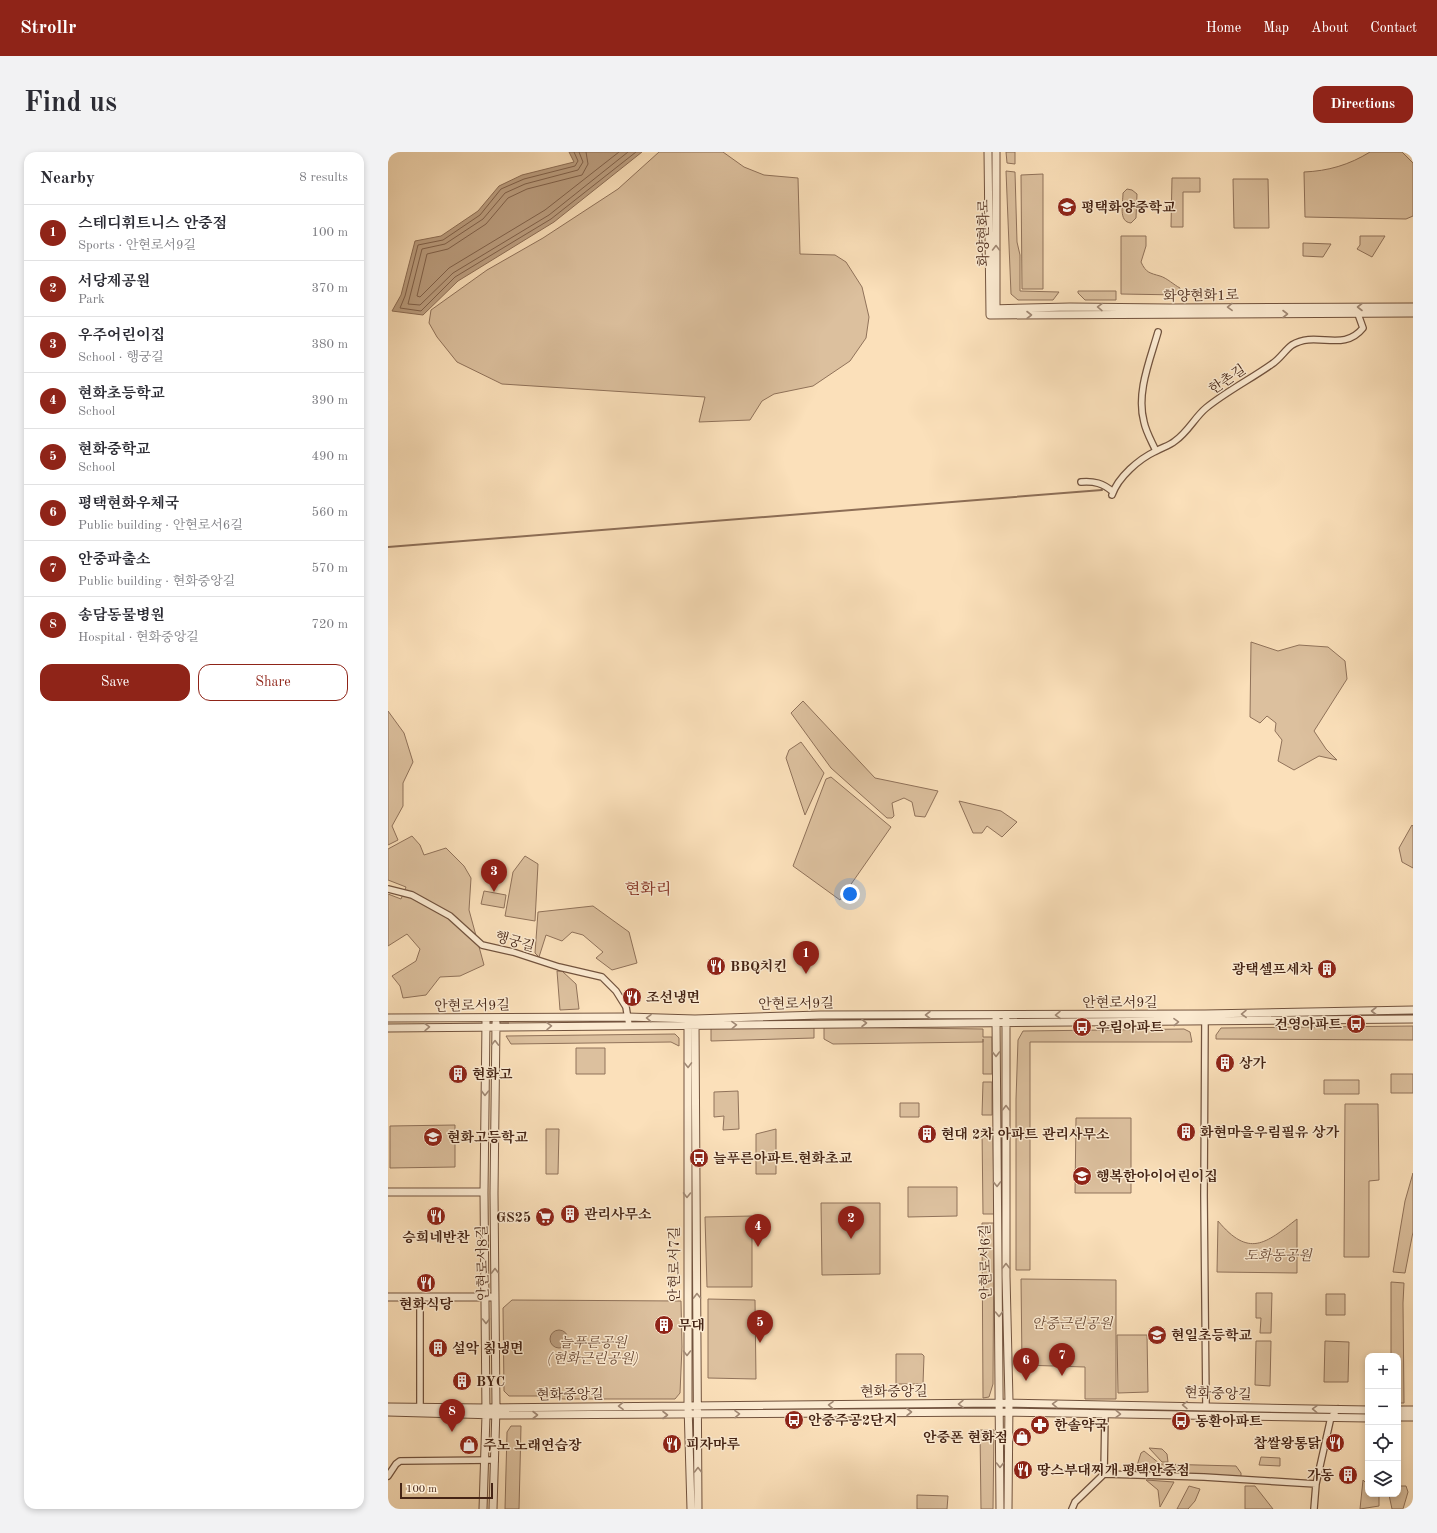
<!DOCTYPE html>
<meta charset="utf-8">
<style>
body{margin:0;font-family:"Old Standard TT","Noto Serif KR",serif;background:#f2f2f3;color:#2b2b33}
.controls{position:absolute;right:12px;bottom:12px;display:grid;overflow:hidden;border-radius:8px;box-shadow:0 2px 6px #0003}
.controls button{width:36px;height:36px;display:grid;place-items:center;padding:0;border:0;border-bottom:1px solid #e1e1e2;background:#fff;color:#2b2b33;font:20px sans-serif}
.scale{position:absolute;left:12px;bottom:10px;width:93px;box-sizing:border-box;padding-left:4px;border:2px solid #452415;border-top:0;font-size:11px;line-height:14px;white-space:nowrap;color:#452415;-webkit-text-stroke:3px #fcebd2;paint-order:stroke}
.you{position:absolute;left:462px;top:742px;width:14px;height:14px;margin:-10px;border:3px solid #fff;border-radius:50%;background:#1a73e8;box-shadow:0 0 0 6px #1a73e833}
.badge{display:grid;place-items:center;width:26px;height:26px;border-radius:50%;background:#8f2418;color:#fff;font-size:13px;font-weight:700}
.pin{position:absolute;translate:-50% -33px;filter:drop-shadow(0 1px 2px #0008)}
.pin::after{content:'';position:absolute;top:21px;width:14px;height:12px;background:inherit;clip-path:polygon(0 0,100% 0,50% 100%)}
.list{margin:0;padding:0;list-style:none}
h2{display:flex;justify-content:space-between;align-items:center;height:52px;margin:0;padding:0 16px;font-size:17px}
h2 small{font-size:13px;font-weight:400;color:#7c7c81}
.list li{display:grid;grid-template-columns:26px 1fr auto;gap:12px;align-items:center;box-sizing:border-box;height:56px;padding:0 16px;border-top:1px solid #e1e1e2}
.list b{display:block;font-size:15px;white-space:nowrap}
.list p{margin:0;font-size:13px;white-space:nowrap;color:#7c7c81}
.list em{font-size:13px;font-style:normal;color:#7c7c81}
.actions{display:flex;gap:8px;padding:12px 16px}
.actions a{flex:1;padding:9px 0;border:1px solid #8f2418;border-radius:12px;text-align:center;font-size:14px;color:#8f2418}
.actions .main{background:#8f2418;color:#fff}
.icon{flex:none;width:22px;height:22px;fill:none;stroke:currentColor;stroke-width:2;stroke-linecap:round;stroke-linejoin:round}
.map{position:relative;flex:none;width:1025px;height:1357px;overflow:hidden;border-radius:12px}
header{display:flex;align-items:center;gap:24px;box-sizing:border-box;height:56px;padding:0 20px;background:#8f2418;color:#fff}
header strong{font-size:19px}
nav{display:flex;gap:22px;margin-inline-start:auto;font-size:14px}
.intro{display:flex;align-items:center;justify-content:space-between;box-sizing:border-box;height:96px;padding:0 24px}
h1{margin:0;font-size:28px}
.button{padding:10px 18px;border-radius:12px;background:#8f2418;color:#fff;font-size:14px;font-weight:700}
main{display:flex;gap:24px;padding:0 24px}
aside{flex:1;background:#fff;border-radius:12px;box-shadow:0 2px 6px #0003}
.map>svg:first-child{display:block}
.green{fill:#dcc09e;stroke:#90725a}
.water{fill:#bda082;stroke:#8d6e56}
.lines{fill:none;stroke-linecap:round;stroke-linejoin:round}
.shore{stroke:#81624c;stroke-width:1}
.stream{stroke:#8d6e56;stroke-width:2}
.minor-casing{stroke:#72533e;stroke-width:8}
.tertiary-casing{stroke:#72533e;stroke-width:9}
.minor{stroke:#fcebd2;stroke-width:5.5}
.tertiary{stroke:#fcebd2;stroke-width:7}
.oneway{stroke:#a08874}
.labels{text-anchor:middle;stroke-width:3;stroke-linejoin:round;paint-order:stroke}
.poi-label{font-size:14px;font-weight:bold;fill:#452415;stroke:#fcebd2;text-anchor:start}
.street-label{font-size:14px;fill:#452415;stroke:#fcebd2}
.park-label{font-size:14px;font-style:italic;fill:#6b4b37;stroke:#fcebd2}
.quarter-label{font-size:16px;fill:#7a1f14;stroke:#fcebd2}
</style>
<header>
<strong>Strollr</strong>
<nav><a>Home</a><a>Map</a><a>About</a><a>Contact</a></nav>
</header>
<div class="intro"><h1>Find us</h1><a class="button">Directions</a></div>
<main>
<aside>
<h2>Nearby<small>8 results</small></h2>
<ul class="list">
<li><span class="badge">1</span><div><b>스테디휘트니스 안중점</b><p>Sports · 안현로서9길</p></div><em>100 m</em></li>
<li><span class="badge">2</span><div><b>서당제공원</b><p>Park</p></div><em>370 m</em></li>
<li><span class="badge">3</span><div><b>우주어린이집</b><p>School · 행궁길</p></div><em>380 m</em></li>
<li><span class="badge">4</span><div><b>현화초등학교</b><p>School</p></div><em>390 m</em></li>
<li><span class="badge">5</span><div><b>현화중학교</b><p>School</p></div><em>490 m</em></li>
<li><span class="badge">6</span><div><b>평택현화우체국</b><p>Public building · 안현로서6길</p></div><em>560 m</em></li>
<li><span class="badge">7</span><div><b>안중파출소</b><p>Public building · 현화중앙길</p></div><em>570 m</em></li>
<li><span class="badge">8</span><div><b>송담동물병원</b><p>Hospital · 현화중앙길</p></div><em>720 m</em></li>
</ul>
<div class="actions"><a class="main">Save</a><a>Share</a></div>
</aside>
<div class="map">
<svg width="1025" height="1357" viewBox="0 0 1025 1357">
<rect width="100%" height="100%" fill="#fbe0ba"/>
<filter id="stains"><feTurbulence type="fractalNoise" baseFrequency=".005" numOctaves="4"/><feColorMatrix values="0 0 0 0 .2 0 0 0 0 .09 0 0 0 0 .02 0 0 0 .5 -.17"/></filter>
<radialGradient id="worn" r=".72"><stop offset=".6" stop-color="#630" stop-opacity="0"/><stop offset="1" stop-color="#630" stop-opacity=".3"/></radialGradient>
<path class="green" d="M271,0h64l21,15 20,8 34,3 2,76 35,1 11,7 16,25 7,30 -3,21 -16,23 -37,25 -39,8 -12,7 -12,19 -51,2 6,-25 -203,-13 -45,-22 -20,-25 -8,-14 2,-13 56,-40 56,-32 75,-49z
M618,0h9v12l-8,-1z
M982,0h32l11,11v53l-7,3 -101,-2 -1,-45c24,-1 45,-7 66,-20z
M618,19l9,1 2,70 3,13v36l39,1 -6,8h-35l-7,-6z
M655,22v115h-21l-1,-114z
M784,26h28v14h-17v35h-12z
M845,27h35l1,49h-35z
M739,37l5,1 5,4 -1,24 -5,5c-13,-1 -8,-20 -8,-30z
M733,84h25v10l-5,16c5,11 9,11 19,14 7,2 14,9 20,12v7l-59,-1z
M972,84h25l-13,21 -15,-8 3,-4z
M915,91l28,1 -8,13 -20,-1z
M690,139h38v9h-31l-7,-7z
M863,490l27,9 21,-6 29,2 17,14 2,18 -33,52 12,18 11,11 -18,-4 -25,14 -16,-9 4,-21 -7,-9 1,-8 -9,-7 -7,7 -10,-6z
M415,549l72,77 63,13 -13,26 -10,-1 -3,-14 -8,-4 -12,5 2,13 -2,2h-5l-56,-50 -40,-55z
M0,559l16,22 9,29 -10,21v23l-11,20 6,14 -10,5z
M413,590l23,31 -19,42 -19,-57 3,-8z
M443,625l60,50 -51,73 -47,-34 33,-87z
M571,649l42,10 16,11 -15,15 -15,-11 -5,7h-9z
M1024,673l1,1v42l-11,-6 -3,-14z
M24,684l8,9 4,10 22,-7 18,18 7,12 -2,32 15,55 -24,11 -20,1 -14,18 -23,3 -3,-12 -8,-10 24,-15 4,-12 -13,-15 -19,12v-52l13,5 5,-12 -18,-7v-31z
M137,704l13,8 -3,57 -30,-5 8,-44z
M96,739l22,4 -2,13 -23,-4z
M205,754l36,26 8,31 -25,7 -16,-12 7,-6 -20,-17 -11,-3 -10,9 -16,-6 -7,22 -4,-4 3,-41z
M169,819h5l14,13 3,25 -19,1z
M1025,874v14l-197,-1v-4l5,-7z
M426,875v11l-103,3v-13z
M436,875l159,2v8h9v37h-9v-35v3l-150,2 -9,-5z
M796,877l6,3 2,10h-162v228h-14v-171l2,-59 5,-9z
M287,882l4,4v8l-8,-4 -160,2 -5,-8z
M188,896h29v26h-29z
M1003,922h22v19h-22z
M936,928h35v14h-35z
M595,930h9v33h-10z
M350,939l1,38 -16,1 1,-14 -10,1v-25z
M512,951h19v14h-19z
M957,952h33l1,76 -10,1v76h-25z
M688,966h55v75h-56z
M67,973v42l-65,1v-42z
M158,977h13l-1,45h-12z
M388,977v45h-20v-40z
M605,977l1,85h-11l-1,-84z
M1025,1021v59l-8,41 -12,-1 12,-71z
M520,1035h49v29l-49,1z
M433,1051h59v71l-58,1z
M364,1064v71h-45l-2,-70z
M909,1067v54l-80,-1 1,-51c31,37 47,23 79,-2z
M594,1071h12l-1,161 -4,13 -6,1z
M633,1127l95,1v119h-31v-32l-63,-2z
M1003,1130l13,1 -1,20 1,100h-6v-47h-7z
M868,1141h16l-1,40h-11l1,-15h-5z
M938,1142h19v21h-19z
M320,1147l47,1 1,79 -48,-1z
M124,1148l169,1 1,46 -2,46 -5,6h-112l-20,-3h-34l-5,-5 -1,-83z
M729,1183h30l1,57 -30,1z
M868,1189h15l-1,45 -15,-1z
M937,1189l24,1 -1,40h-24z
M508,1202h26l2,2 -1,28h-27z
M123,1274h10l-2,83h-14l2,-77z
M592,1278h14l-1,79h-12z
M761,1296l13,1 5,5 1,8h-6z
M756,1299l16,13 76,2 5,7v4l-106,-5 6,-19z
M873,1305l19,1v8l-21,-1z
M758,1328l28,2 -14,25 -2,-17z
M975,1328l5,5v9h30v-8h8l2,6 -5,17h-11l-3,-14 -10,1v10l-19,3z
M801,1334l11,3 -5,12 -7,8h-11z
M857,1334h10l18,23h-28z
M529,1343l31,1 -1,13h-30z"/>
<path class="water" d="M181,0h73l-88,70 -96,59 -35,34 -31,-4 9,-16 14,-54 26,-5 37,-25 21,-25 23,-11 52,-13z
M162 1187a9 9 0 1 1 18 0a9 9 0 1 1-18 0Z"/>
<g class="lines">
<path class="shore" d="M186,0l4,9 -3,5 -51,13 -23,10 -21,26 -37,25 -25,5 -13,51 -5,12 21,3 34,-34 96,-58 85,-67
M191,0l4,10 -5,8 -53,14 -20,9 -22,26 -38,25 -23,5 -14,55 12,1 33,-32 96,-58 79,-63
M198,0l2,12 -6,11 -55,14 -19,9 -22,26 -38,25 -21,5 -10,42 3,1 29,-29 96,-58 74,-58"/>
<path class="stream" d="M0,395l714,-57"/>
<g class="minor-casing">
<path id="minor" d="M768,299c-4,-9 -10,-19 -12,-29 -8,-29 6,-62 14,-90
M693,330c13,-1 22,1 32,10
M724,343c6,-18 27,-36 44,-44 7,-4 13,-5 19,-10 13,-9 20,-24 31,-33 21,-17 45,-29 66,-44 8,-5 13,-14 20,-19 24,-15 51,8 71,-17l-5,-14
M0,737l24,6 38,21 32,29 31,7 46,15 43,10 14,14 10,16 3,18
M817,865l-1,178 2,211
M32,1259v-114
M716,1322l100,3 112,7
M0,1324l8,-12 4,-3 95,-1
M684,1357l3,-7 29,-28 1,-60
M926,1357l2,-25 15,-67 7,-8"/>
</g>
<g class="tertiary-casing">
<path id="tertiary" d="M600,0l2,163 423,-2
M608,0v161
M602,157l80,-2 99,1 244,-1
M0,866l239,-1 68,2 125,-4 385,-1 208,-4
M608,867l4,490
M618,868v256l3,125 -1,108
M300,869v384l3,104
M307,869l3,488
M0,876l1025,-9
M0,1040h96
M0,1145h102
M0,1255l98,1 514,-5 368,7
M1010,1258h15
M0,1260l108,3 504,-3 368,6
M1010,1265h15
M95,1357l3,-94 -2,-223 2,-171
M105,1357l3,-101 -2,-215 2,-170"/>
</g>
<use href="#minor" class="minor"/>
<use href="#tertiary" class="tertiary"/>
</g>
<defs><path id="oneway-chevron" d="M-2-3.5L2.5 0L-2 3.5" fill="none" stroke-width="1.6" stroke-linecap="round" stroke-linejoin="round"/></defs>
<g class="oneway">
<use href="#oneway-chevron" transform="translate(608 96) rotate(-90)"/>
<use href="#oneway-chevron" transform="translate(712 155) rotate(-179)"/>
<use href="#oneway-chevron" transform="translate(842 155) rotate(179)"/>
<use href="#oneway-chevron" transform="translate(972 155) rotate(-180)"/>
<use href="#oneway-chevron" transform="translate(897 162)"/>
<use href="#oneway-chevron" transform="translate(641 163)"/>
<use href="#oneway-chevron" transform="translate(986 859) rotate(180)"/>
<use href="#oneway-chevron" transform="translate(856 862) rotate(179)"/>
<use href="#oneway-chevron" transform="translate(540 863) rotate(-180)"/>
<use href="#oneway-chevron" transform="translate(670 863) rotate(179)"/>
<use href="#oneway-chevron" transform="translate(261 866) rotate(-179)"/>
<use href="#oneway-chevron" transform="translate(788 870) rotate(-1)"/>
<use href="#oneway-chevron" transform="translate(476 871)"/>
<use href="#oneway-chevron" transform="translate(346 873) rotate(-1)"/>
<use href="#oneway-chevron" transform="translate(161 874) rotate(-1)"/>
<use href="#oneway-chevron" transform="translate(39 875) rotate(-1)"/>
<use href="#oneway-chevron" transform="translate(107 891) rotate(-89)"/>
<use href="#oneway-chevron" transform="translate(608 902) rotate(89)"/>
<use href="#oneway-chevron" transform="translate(300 913) rotate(89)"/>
<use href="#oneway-chevron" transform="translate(97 941) rotate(91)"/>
<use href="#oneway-chevron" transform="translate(618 956) rotate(-90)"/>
<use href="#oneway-chevron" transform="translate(609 1032) rotate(89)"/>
<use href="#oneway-chevron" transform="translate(299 1043) rotate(91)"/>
<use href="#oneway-chevron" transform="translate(618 1114) rotate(-90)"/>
<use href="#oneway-chevron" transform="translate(107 1119) rotate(-91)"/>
<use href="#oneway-chevron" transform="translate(309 1144) rotate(-91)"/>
<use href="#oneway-chevron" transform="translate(611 1162) rotate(89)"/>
<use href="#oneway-chevron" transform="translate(98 1169) rotate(90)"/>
<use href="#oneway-chevron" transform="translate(299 1201) rotate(90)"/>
<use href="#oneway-chevron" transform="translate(573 1252) rotate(179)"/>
<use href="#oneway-chevron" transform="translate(667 1252) rotate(-179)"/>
<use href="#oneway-chevron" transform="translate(443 1253) rotate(-179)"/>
<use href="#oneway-chevron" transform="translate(797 1253) rotate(-179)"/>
<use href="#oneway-chevron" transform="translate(233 1254) rotate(179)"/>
<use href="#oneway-chevron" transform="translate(927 1257) rotate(-179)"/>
<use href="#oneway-chevron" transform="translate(521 1260)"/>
<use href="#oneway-chevron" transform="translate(349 1262) rotate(-1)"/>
<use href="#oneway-chevron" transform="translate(730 1262) rotate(1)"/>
<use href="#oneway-chevron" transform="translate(147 1263)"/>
<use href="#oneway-chevron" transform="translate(277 1263)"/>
<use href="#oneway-chevron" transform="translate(612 1313) rotate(90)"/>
<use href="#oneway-chevron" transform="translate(310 1318) rotate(-90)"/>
</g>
<defs>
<g id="school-disc" transform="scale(1)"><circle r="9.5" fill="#8f2418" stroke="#fcebd2"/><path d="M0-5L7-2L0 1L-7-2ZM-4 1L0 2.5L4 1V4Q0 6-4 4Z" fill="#fff"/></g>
<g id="restaurant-disc" transform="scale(1)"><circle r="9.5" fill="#8f2418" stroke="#fcebd2"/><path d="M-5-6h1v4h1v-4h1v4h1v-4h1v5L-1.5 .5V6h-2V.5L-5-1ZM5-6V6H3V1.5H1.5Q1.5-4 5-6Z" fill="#fff"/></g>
<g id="building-disc" transform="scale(1)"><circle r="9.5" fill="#8f2418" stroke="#fcebd2"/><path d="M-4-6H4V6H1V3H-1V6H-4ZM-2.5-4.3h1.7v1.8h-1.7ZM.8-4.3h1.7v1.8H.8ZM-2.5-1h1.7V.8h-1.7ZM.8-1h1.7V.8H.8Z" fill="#fff"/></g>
<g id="bus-disc" transform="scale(1)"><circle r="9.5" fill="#8f2418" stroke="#fcebd2"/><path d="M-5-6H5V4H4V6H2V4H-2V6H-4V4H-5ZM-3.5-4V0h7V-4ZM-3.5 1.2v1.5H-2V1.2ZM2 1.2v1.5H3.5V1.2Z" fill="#fff"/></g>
<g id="supermarket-disc" transform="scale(1)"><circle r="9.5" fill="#8f2418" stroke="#fcebd2"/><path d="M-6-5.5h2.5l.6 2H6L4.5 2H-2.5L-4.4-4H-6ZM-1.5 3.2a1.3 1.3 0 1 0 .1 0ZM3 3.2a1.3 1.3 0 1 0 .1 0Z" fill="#fff"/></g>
<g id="pharmacy-disc" transform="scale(1)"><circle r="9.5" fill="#8f2418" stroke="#fcebd2"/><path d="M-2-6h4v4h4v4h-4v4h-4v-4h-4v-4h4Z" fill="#fff"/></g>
<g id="shop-disc" transform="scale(1)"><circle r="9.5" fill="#8f2418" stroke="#fcebd2"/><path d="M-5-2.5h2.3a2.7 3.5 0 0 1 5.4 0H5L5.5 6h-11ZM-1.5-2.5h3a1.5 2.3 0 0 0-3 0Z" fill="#fff"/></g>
</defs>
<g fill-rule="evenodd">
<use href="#school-disc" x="679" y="55"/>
<use href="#restaurant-disc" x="328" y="814"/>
<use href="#building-disc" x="939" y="817"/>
<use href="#restaurant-disc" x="244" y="845"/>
<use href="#bus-disc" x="968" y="872"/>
<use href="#bus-disc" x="694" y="875"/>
<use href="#building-disc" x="837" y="911"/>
<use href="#building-disc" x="70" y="922"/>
<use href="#building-disc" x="798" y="980"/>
<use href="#building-disc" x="539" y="982"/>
<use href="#school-disc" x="45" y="985"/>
<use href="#bus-disc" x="311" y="1006"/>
<use href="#school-disc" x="694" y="1024"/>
<use href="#building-disc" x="182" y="1062"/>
<use href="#restaurant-disc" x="48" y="1064"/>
<use href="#supermarket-disc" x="157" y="1065"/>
<use href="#restaurant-disc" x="38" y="1131"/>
<use href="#building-disc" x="276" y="1173"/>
<use href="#school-disc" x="769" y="1183"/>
<use href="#building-disc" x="50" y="1196"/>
<use href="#building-disc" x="74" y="1229"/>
<use href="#bus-disc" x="406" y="1268"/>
<use href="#bus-disc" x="793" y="1269"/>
<use href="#pharmacy-disc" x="652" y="1273"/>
<use href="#shop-disc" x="634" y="1285"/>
<use href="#restaurant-disc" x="947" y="1291"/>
<use href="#restaurant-disc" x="284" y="1292"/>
<use href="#shop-disc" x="81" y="1293"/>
<use href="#restaurant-disc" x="635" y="1318"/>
<use href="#building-disc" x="960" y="1323"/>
</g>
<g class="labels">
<g class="poi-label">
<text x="693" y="60">평택화양중학교</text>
<text x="342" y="819">BBQ치킨</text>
<text x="925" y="822" text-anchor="end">광택셀프세차</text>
<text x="258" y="850">조선냉면</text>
<text x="954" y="877" text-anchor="end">건영아파트</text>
<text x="708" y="880">우림아파트</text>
<text x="851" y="916">상가</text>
<text x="84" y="927">현화고</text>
<text x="812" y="985">화현마을우림필유 상가</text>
<text x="553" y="987">현대 2차 아파트 관리사무소</text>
<text x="59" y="990">현화고등학교</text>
<text x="325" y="1011">늘푸른아파트.현화초교</text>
<text x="708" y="1029">행복한아이어린이집</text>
<text x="196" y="1067">관리사무소</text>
<text x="143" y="1070" text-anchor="end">GS25</text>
<text x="48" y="1090" text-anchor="middle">승희네반찬</text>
<text x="38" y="1157" text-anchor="middle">현화식당</text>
<text x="290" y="1178">무대</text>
<text x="783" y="1188">현일초등학교</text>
<text x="64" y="1201">설악 칡냉면</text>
<text x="88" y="1234">BYC</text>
<text x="420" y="1273">안중주공2단지</text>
<text x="807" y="1274">동환아파트</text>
<text x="666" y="1278">한솔약국</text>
<text x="620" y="1290" text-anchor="end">안중폰 현화점</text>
<text x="933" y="1296" text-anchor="end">찹쌀왕통닭</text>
<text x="298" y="1297">피자마루</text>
<text x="95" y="1298">주노 노래연습장</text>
<text x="649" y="1323">땅스부대찌개 평택안중점</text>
<text x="946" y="1328" text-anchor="end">가동</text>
</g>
<g class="street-label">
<text transform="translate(595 81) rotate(-90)" y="5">화양현화로</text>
<text transform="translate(813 143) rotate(-1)" y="5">화양현화1로</text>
<text transform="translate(839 227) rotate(-34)" y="5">한촌길</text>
<text transform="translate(127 789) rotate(16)" y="5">행궁길</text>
<text x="732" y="855">안현로서9길</text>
<text transform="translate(408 851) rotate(-1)" y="5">안현로서9길</text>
<text transform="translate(84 853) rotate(-1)" y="5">안현로서9길</text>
<text transform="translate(597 1110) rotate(-91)" y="5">안현로서6길</text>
<text transform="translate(94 1111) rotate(-91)" y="5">안현로서8길</text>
<text transform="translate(286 1112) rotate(-90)" y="5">안현로서7길</text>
<text transform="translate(506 1239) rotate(-1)" y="5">현화중앙길</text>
<text transform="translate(830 1241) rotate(2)" y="5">현화중앙길</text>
<text transform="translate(182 1242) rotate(-1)" y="5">현화중앙길</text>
</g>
<g class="park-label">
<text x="890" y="1108">도화동공원</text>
<text x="684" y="1176">안중근린공원</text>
<text x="205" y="1195">늘푸른공원<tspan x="205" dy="16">(현화근린공원)</tspan></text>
</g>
<g class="quarter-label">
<text x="260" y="742">현화리</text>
</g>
</g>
<rect width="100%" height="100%" filter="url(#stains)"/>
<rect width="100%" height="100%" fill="url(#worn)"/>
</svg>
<div class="controls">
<button>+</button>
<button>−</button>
<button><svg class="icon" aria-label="locate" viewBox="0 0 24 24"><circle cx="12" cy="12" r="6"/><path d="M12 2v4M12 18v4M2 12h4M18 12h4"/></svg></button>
<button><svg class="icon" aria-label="layers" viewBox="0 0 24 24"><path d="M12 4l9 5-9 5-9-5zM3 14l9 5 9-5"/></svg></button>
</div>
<div class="scale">100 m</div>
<div class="you"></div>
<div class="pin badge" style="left:418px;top:822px">1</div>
<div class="pin badge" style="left:463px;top:1087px">2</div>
<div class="pin badge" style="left:106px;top:740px">3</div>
<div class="pin badge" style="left:370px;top:1095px">4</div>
<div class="pin badge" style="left:372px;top:1191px">5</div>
<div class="pin badge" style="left:638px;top:1229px">6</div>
<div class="pin badge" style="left:674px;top:1224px">7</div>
<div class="pin badge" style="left:64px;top:1280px">8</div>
</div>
</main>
